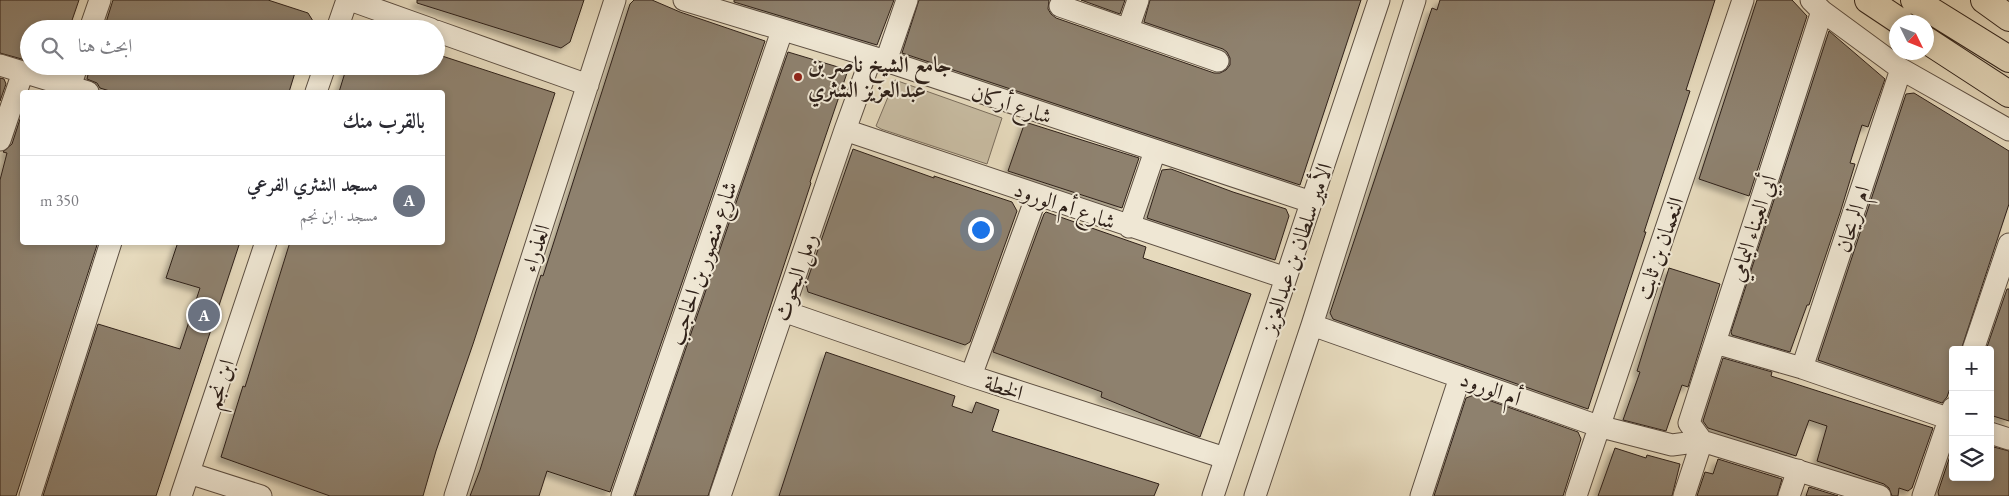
<!DOCTYPE html>
<html lang="ar">
<meta charset="utf-8">
<style>
body{margin:0;font-family:"EB Garamond",Amiri,serif;background:#f2f2f3;color:#2b2b33;direction:rtl}
.controls{position:absolute;right:15px;bottom:15px;display:grid;overflow:hidden;border-radius:5px;box-shadow:0 2px 8px #0003}
.controls button{width:45px;height:45px;display:grid;place-items:center;padding:0;border:0;border-bottom:1px solid #e1e1e2;background:#fff;color:#2b2b33;font:25px sans-serif}
.compass{position:absolute;left:1889px;top:15px;width:45px;height:45px;border-radius:50%;background:#fff;box-shadow:0 2px 8px #0003;rotate:133deg}
.you{position:absolute;left:980px;top:229px;width:18px;height:18px;margin:-12px;border:4px solid #fff;border-radius:50%;background:#1a73e8;box-shadow:0 0 0 8px #1a73e833}
.badge{display:grid;place-items:center;width:32px;height:32px;border-radius:50%;background:#8f2418;color:#fff;font-size:16px;font-weight:700}
.pin{position:absolute;translate:-50% -50%;border:2px solid #fff;box-shadow:0 1px 5px #0006}
.list{margin:0;padding:0;list-style:none}
h2{display:flex;justify-content:space-between;align-items:center;height:65px;margin:0;padding:0 20px;font-size:21px}
h2 small{font-size:16px;font-weight:400;color:#7c7c81}
.list li{display:grid;grid-template-columns:32px 1fr auto;gap:15px;align-items:center;box-sizing:border-box;height:90px;padding:0 20px;border-top:1px solid #e1e1e2}
.list b{display:block;font-size:19px;white-space:nowrap}
.list p{margin:0;font-size:16px;white-space:nowrap;color:#7c7c81}
.list em{font-size:16px;font-style:normal;color:#7c7c81}
.icon{flex:none;width:28px;height:28px;fill:none;stroke:currentColor;stroke-width:2;stroke-linecap:round;stroke-linejoin:round}
.map{position:relative;flex:none;width:2009px;height:496px;overflow:hidden;direction:ltr}
.search{position:absolute;background:#fff;box-shadow:0 2px 8px #0003;left:20px;top:20px;width:425px;height:55px;display:flex;align-items:center;gap:12px;box-sizing:border-box;padding:0 18px;border-radius:28px;color:#7c7c81;font-size:19px}
.panel{position:absolute;background:#fff;box-shadow:0 2px 8px #0003;left:20px;top:90px;width:425px;height:155px;border-radius:5px;direction:rtl}
.map>svg:first-child{display:block}
.green{fill:#c7bba1;stroke:#7b6e5d}
.building{fill:#8e816e;stroke:#2f2119;filter:url(#shadow)}
.lines{fill:none;stroke-linecap:round;stroke-linejoin:round}
.minor-casing{stroke:#5d4f42;stroke-width:23}
.major-casing{stroke:#2f2119;stroke-width:28}
.minor{stroke:#efe7d4;stroke-width:21}
.major{stroke:#e6dabd;stroke-width:26}
.poi-dot{fill:#8f2418;stroke:#efe7d4;stroke-width:2}
.labels{text-anchor:middle;stroke-width:4;stroke-linejoin:round;paint-order:stroke}
.poi-label{font-size:22px;font-weight:bold;fill:#2f2119;stroke:#efe7d4;text-anchor:start}
.street-label{font-size:22px;fill:#2f2119;stroke:#efe7d4}
</style>
<div class="map">
<svg width="2009" height="496" viewBox="0 0 2009 496">
<defs>
<filter id="shadow"><feDropShadow dx="-4.5" dy="4.5" stdDeviation="2.5" flood-color="#0004"/></filter>
</defs>
<rect width="100%" height="100%" fill="#e6dabd"/>
<filter id="stains"><feTurbulence type="fractalNoise" baseFrequency=".004" numOctaves="4"/><feColorMatrix values="0 0 0 0 .2 0 0 0 0 .09 0 0 0 0 .02 0 0 0 .5 -.17"/></filter>
<radialGradient id="worn" r=".72"><stop offset=".6" stop-color="#630" stop-opacity="0"/><stop offset="1" stop-color="#630" stop-opacity=".3"/></radialGradient>
<path class="green" d="M895,80l107,38 -15,46 -106,-35 -5,-3z"/>
<path class="building" d="M0,0h79l-10,29h-40v32l-29,-8z
M113,0h155l40,13 5,8 -2,8h-207z
M417,0h167l-14,42 -9,6 -144,-45z
M634,0h18l28,12 85,29 -155,451 -63,-21 -8,25h-69l10,-26 61,-195 2,1 87,-272z
M734,0h160l-17,45 -143,-43z
M919,0h130l-1,9 3,5 5,4 158,55h6l6,-3 4,-5v-7l-3,-6 -4,-3 -79,-27 6,-22h211l-61,185 -398,-132z
M1081,0h44l-5,14z
M1440,0h275l-29,90 4,1 -46,141h2l-58,177 -255,-90 -3,-6 102,-305 5,2z
M1757,0h35l15,16 -58,180 -50,-17z
M1829,31l56,48 -17,48 -6,-2 -12,38 5,1 -15,49 -31,92h-2l-17,47 -58,-17 -1,-3z
M788,52l60,18 -38,112 1,1 -103,313h-73z
M436,54l119,39 -82,251 -37,107 -13,45h-93l-109,-39 22,-71 2,1 45,-145h152v-150h-103l8,-26h89z
M90,66h207l-8,26h-176l-13,-4 -3,-5 -10,-4z
M0,78l4,1 2,5 -6,17z
M1914,93l95,58v53l-48,146h-8v30l-6,17 -5,6 -124,-43 88,-266z
M22,113v129h76l-82,254h-16v-316l7,-27 -4,-1 9,-8z
M1025,122l114,36 -17,50 -114,-37z
M853,149l81,29v-2l78,26 5,9 -47,131 -5,3 -157,-53 -2,-8z
M1171,169l62,23 53,17 3,7 -14,44 -128,-42 15,-48z
M1046,212l100,35 -3,11 108,36 -51,143 -99,-40 1,-5 -109,-40 51,-138z
M178,242h62l-84,254h-113l55,-172 82,25 20,-61 -34,-10z
M1669,268l51,16 -32,103 -6,-2 -16,46 -43,-11 17,-48 -3,-1z
M2007,289h2v132l-19,-6v-65h-4z
M826,352l129,44 -3,10 20,7 4,-11 23,8 -7,21 167,53 -5,12h-375z
M1723,358l49,14 -1,4 162,52 -21,60 -4,3 -9,-3 -1,8h-6l-3,-8 -5,-4 -67,-23 10,-35 -18,-6 -13,36 -88,-28 -5,-7z
M1474,395l104,37 3,7 -18,57h-129l32,-98z
M1990,446l19,5v45h-70l-1,-4 15,-45v30h37z
M1615,448l31,10 1,-3 33,9 -8,32h-74z
M1718,459l64,20 -5,17h-80l8,-24 8,2z
M1809,487l29,9h-32z"/>
<g class="lines">
<g class="minor-casing">
<path id="minor" d="M350,0l81,29
M684,0l202,61 425,141
M1811,0l11,11 79,58 108,61
M1060,6l158,55
M90,29l10,-29
M337,29l10,-29
M1128,29l10,-29
M436,31l152,54
M886,61l21,-61
M0,65l88,27
M70,87l7,-21
M316,92l9,-26
M845,130l441,148
M0,140l23,-68
M1129,227l26,-76
M783,311l188,65 254,82
M1312,325l286,101 74,19 30,-4 -13,-18 133,-412
M1715,343l87,25 151,52
M1973,350l36,-106
M1802,368l99,-299
M971,376l66,-181
M1990,433l19,6
M189,473l72,23
M30,496l81,-254
M181,496l85,-254
M455,496l160,-496
M622,496l160,-465
M720,496l125,-366 26,-72
M1213,496l166,-496
M1255,496l57,-171 103,-325
M1421,496l39,-119
M1576,496l167,-496
M1684,496l18,-55 178,55
M1789,496l9,-26
M1923,496l30,-88"/>
</g>
<g class="major-casing">
<path id="major" d="M1868,0l33,22
M1914,0l95,59
M1984,0l25,18
M1926,40l83,54"/>
</g>
<use href="#minor" class="minor"/>
<use href="#major" class="major"/>
</g>
<circle class="poi-dot" cx="798" cy="77" r="5"/>
<g class="labels">
<g class="poi-label">
<text x="808" y="72">جامع الشيخ ناصر بن<tspan x="808" dy="25">عبدالعزيز الشثري</tspan></text>
</g>
<g class="street-label">
<text transform="translate(1012 104) rotate(18)" y="8">شارع أركان</text>
<text transform="translate(1065 205) rotate(19)" y="8">شارع أم الورود</text>
<text transform="translate(1852 219) rotate(-72)" y="8">ام الريحان</text>
<text transform="translate(1752 228) rotate(-72)" y="8">أبي العيناء اليمامي</text>
<text transform="translate(535 248) rotate(-72)" y="8">العذراء</text>
<text transform="translate(1296 248) rotate(-71)" y="8">الأمير سلطان بن عبدالعزيز</text>
<text transform="translate(1659 248) rotate(-71)" y="8">النعمان بن ثابت</text>
<text transform="translate(702 263) rotate(-71)" y="8">شارع منصور بن الحاجب</text>
<text transform="translate(795 277) rotate(-71)" y="8">رمل البحوث</text>
<text transform="translate(219 384) rotate(-72)" y="8">ابن نجم</text>
<text transform="translate(1004 387) rotate(18)" y="8">الخطة</text>
<text transform="translate(1491 388) rotate(20)" y="8">أم الورود</text>
</g>
</g>
<rect width="100%" height="100%" filter="url(#stains)"/>
<rect width="100%" height="100%" fill="url(#worn)"/>
</svg>
<div class="controls">
<button>+</button>
<button>−</button>
<button><svg class="icon" aria-label="layers" viewBox="0 0 24 24"><path d="M12 4l9 5-9 5-9-5zM3 14l9 5 9-5"/></svg></button>
</div>
<svg class="compass" viewBox="-18 -18 36 36"><path d="M0-13l5 13h-10z" fill="#e53935"/><path d="M0 13l5-13h-10z" fill="#7c7c81"/></svg>
<div class="you"></div>
<div class="pin badge" style="left:204px;top:315px;background:#6b7280">A</div>
<div class="search"><svg class="icon" aria-label="search" viewBox="0 0 24 24"><circle cx="10" cy="10" r="6"/><path d="M15 15l6 6"/></svg>ابحث هنا</div>
<section class="panel">
<h2>بالقرب منك<small></small></h2>
<ul class="list">
<li><span class="badge" style="background:#6b7280">A</span><div><b>مسجد الشثري الفرعي</b><p>مسجد · ابن نجم</p></div><em>350 m</em></li>
</ul>
</section>
</div>
